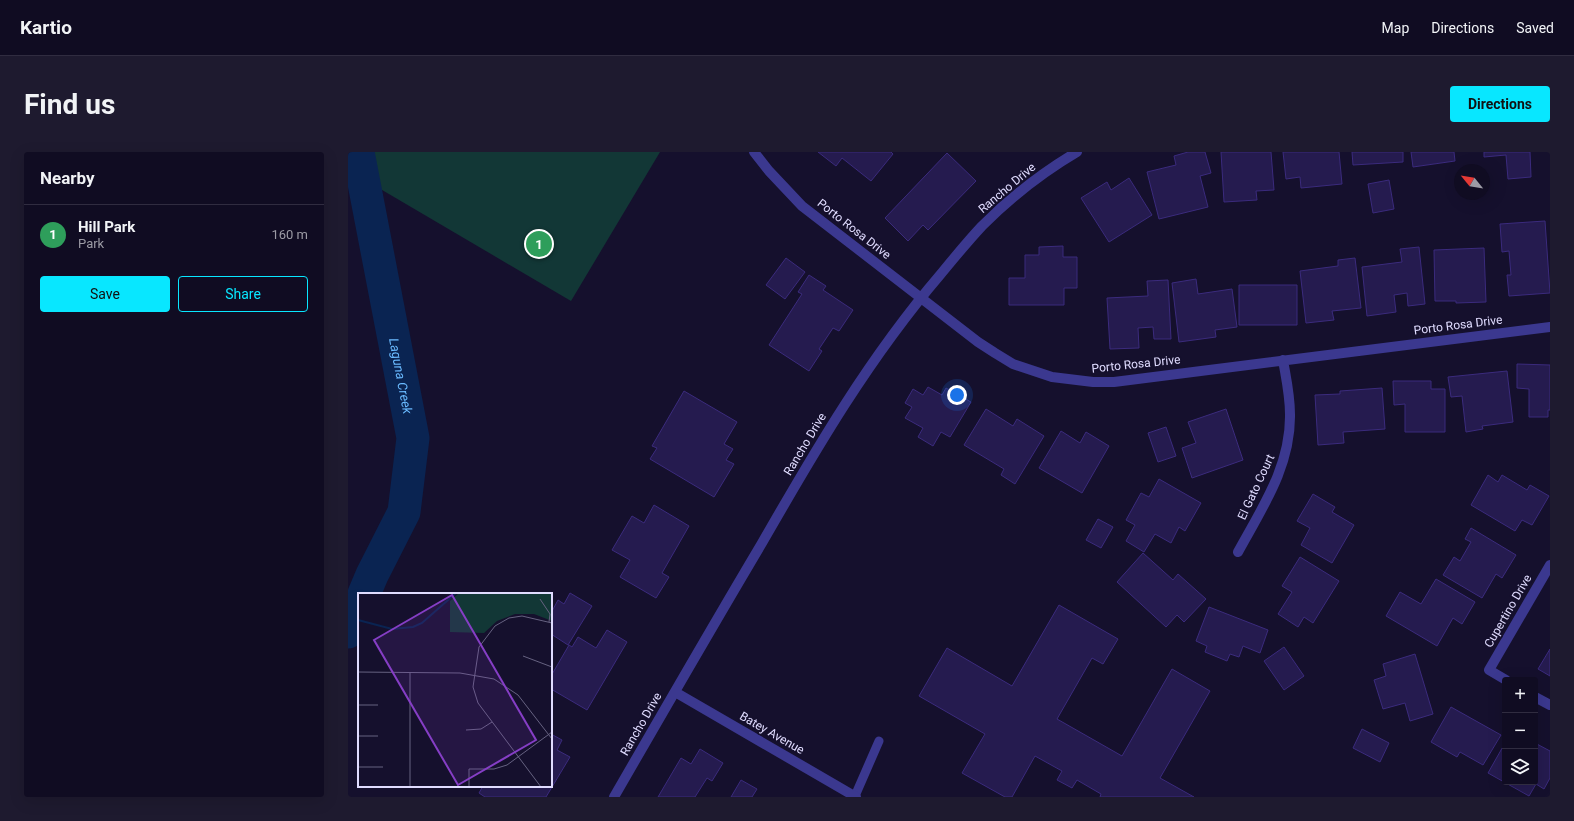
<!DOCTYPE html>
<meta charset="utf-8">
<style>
body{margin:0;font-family:Roboto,sans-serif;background:#1e1a2f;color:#f1f3f6}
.controls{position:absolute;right:12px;bottom:12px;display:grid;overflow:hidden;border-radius:4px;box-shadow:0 4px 16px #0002}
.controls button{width:36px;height:36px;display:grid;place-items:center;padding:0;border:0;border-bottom:1px solid #302c40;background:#100c22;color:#f1f3f6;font:20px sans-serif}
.compass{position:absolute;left:1106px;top:12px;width:36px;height:36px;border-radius:50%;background:#100c22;box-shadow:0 4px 16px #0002;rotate:300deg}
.you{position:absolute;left:609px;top:243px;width:14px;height:14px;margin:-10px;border:3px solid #fff;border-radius:50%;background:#1a73e8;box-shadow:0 0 0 6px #1a73e833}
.badge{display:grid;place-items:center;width:26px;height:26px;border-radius:50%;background:#08e7ff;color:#fff;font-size:13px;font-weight:700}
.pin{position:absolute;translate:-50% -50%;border:2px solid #fff;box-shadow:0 1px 4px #0006}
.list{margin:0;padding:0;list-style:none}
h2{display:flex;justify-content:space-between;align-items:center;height:52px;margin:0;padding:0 16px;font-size:17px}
h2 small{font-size:13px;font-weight:400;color:#9c9ba5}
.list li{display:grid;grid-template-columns:26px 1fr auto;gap:12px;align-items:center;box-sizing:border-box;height:60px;padding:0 16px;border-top:1px solid #302c40}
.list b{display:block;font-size:15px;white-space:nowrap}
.list p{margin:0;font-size:13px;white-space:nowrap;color:#9c9ba5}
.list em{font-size:13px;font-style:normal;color:#9c9ba5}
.actions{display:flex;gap:8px;padding:12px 16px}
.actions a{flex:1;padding:9px 0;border:1px solid #08e7ff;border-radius:4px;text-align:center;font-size:14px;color:#08e7ff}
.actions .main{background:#08e7ff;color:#111}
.icon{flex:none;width:22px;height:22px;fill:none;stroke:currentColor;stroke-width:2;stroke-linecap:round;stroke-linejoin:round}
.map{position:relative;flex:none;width:1202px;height:645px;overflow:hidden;border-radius:4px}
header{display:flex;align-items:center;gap:24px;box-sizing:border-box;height:56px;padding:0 20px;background:#100c22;border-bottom:1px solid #302c40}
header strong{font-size:19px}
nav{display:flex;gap:22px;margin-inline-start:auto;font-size:14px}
.intro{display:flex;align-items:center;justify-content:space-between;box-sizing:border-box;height:96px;padding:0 24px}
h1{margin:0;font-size:28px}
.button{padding:10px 18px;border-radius:4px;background:#08e7ff;color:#111;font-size:14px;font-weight:700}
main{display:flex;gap:24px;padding:0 24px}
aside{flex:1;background:#100c22;border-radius:4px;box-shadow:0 4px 16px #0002}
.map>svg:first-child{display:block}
.green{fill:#123736}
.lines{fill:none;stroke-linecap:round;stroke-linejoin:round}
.river{stroke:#0a2452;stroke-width:33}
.building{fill:#251b4f;stroke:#3b2b7d}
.lane{stroke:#3b388f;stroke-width:9}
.street{stroke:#3b388f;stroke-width:10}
.labels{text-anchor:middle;stroke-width:3.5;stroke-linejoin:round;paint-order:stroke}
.street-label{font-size:12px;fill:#e0dcff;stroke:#15102d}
.water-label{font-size:13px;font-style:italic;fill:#6abaff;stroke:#15102d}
.inset-river{fill:none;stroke:#0a2452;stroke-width:2}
.inset-road{fill:none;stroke:#666281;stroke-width:1}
.view{fill:#853ec5;fill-opacity:0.15;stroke:#853ec5;stroke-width:2}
.inset-edge{fill:none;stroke:#e0dcff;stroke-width:2}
</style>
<header>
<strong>Kartio</strong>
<nav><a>Map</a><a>Directions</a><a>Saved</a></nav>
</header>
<div class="intro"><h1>Find us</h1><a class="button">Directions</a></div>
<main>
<aside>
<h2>Nearby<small></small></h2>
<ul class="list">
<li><span class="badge" style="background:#2e9e5b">1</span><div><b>Hill Park</b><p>Park</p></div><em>160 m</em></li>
</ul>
<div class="actions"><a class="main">Save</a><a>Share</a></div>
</aside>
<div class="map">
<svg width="1202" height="645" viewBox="0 0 1202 645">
<rect width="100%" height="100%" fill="#15102d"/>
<path class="green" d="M22,0h290l-89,149 -194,-114z"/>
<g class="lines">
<g class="river">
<path id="s1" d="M10,0l55,286 -9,74 -32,63 -8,19"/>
<path d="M0,480l11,-26"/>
</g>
</g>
<path class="building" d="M470,0h73l2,2 -22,27 -29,-23 -6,8z
M840,0h17l6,21 -11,3 8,31 -49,12 -12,-47 29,-7 -2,-9z
M873,0h50l3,38 -18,1 1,9 -33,2z
M935,0h56l3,32 -41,4 -1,-11 -14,2z
M1004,0h51v10l-50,3z
M1063,0h43l1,9 -42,6z
M1136,0h46l1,25 -23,2 -2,-24 -22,2z
M599,1l29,28 -48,49 -5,-5 -15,16 -23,-23z
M781,26l23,37 -43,27 -28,-44 26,-16 4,8z
M1041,28l5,29 -21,4 -5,-29z
M1197,69l5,72 -41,3 -2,-21h4l-2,-24 -7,1 -2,-28z
M715,94v11h14v31h-13v17h-55v-27h16v-23h14v-8z
M1071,95l6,57 -17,2 -1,-13 -13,2 2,17 -29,4 -5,-49 40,-5 -2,-13z
M1136,96l2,54 -30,1v-2h-21l-1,-51z
M438,106l19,14 -20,27 -19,-14z
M1007,106l6,50 -29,3 2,9 -28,3 -6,-52 38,-5v-6z
M461,123l17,11 -3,4 30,20 -14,21 -6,-3 -14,21 3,2 -13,20 -40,-26 33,-51 -4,-2z
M848,127l2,15 34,-5 5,38 -22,3 1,7 -37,5 -7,-59z
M820,128l3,59h-17l-1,-12 -15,1 1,20 -29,1 -3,-51 41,-2 -1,-15z
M891,133h58v40h-58z
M1169,212l33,1v45h-2v7h-19v-28l-12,-1z
M1159,219l6,51 -31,4 1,3 -17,3 -4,-36 -11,1 -3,-20z
M1045,229h38v8h14v43h-40v-28l-11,1z
M580,235l14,8 4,-7 25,14 -21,35 -9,-5 -8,14 -15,-9 5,-9 -18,-10 7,-11 -7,-4 8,-14 10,6z
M1034,236l3,41 -42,3 1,11 -26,2 -3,-50 25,-1v-3z
M336,239l53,31 -13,22 9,5 -7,11 8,4 -20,33 -64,-38 7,-11 -5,-2z
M638,257l27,17 4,-7 27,17 -29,48 -14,-9 3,-6 -40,-24z
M878,257l17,51 -51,18 -10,-30 14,-5 -8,-21z
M818,275l10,29 -18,6 -10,-29z
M713,279l19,12 6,-11 23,14 -27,47 -43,-25z
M1140,323l10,7 4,-7 25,15 3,-5 19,11 -17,29 -10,-5 -7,11 -44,-26z
M811,327l42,24 -16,28 -6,-4 -8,16 -16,-9 -11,18 -18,-11 9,-16 -9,-5 15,-27 8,4z
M965,342l22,13 -3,5 22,13 -22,38 -31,-18 9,-17 -13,-7z
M306,353l35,21 -27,47 7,4 -13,21 -36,-21 10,-17 -18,-10 20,-34 12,7z
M750,367l15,8 -12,21 -15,-8z
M1123,376l45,27 -14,23 -6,-4 -14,24 -39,-23 11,-18 6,4 11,-19 -6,-3z
M795,401l30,27 5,-6 28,25 -22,23 -7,-7 -11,12 -49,-45z
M952,405l39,24 -26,42 -9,-6 -6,10 -20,-13 14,-22 -10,-6z
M1088,427l39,23 -13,22 -9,-6 -16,28 -51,-30 14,-24 21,12z
M222,441l22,13 -24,39 -17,-11v-9l2,-2 -2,-1v-9l7,-13 6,4z
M711,453l59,34 -15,25 -11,-6 -35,61 65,37 50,-87 38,22 -50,87 34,19h-94l1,-3 -24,-14 -5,8 -15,-8 5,-9 -27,-15 -23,41h-7l-43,-24 23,-39 -66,-38 28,-48 65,38z
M861,455l59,23 -8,23 -17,-7 -4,11 -9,-3 -3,7 -22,-9 2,-6 -11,-5z
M259,478l20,12 -40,68 -36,-21v-13l18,-31 3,2 6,-10 18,11z
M936,495l20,29 -20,14 -20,-29z
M1202,497v27l-12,-7z
M1067,502l18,60 -23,7 -5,-18 -22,6 -9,-29 12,-4 -3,-12z
M1103,555l50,28 -18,30 -23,-13 -3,5 -26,-15z
M1014,577l27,14 -9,19 -27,-14z
M203,582l11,6 -5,10 13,7 -24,40h-61l-6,-4 4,-7h68z
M1157,591v39h30v-39l15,8v27l-6,11 -8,-5 -7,12 -41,-23z
M352,597l23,14 -11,18 -5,-3 -12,19h-37l23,-39 10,6z
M393,628l16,9 -5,8h-21z"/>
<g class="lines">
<path class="lane" d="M507,644l24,-55"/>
<path class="street" d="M406,0l15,19 33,35 176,136 17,11 18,11 39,13 41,5h21l436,-55
M890,400c24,-44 53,-86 52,-138 0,-19 -4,-36 -7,-54
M1158,528l-17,-10 61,-105
M327,540l181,105
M1187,545l15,8
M266,645c49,-85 98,-170 148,-254 54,-94 107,-185 178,-268 14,-17 27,-33 42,-49 28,-28 61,-54 95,-74"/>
</g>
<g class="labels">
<g class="street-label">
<text transform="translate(659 36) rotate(-40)" y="4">Rancho Drive</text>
<text transform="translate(506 77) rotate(38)" y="4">Porto Rosa Drive</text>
<text transform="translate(1110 173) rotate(-7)" y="4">Porto Rosa Drive</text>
<text transform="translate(788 212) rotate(-6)" y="4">Porto Rosa Drive</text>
<text transform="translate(457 292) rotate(-59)" y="4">Rancho Drive</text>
<text transform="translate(908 335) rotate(-65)" y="4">El Gato Court</text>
<text transform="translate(1160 459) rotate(-60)" y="4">Cupertino Drive</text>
<text transform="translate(293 572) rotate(-60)" y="4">Rancho Drive</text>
<text transform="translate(424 581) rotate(30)" y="4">Batey Avenue</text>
</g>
<g class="water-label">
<text dy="5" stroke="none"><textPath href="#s1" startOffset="228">Laguna Creek</textPath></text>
</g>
</g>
<g transform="translate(10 441)">
<rect width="194" height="194" fill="#15102d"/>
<path d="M101,0h93v28l-18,-7h-19l-18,7 -13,12 -34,-1v-31z" fill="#123736"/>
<path class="inset-river" d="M0,27l34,9 21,-2 9,-4 34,-30"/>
<path class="inset-road" d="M182,6l10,15 -1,8M165,63l29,11M0,79l102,1 34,6 24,16 34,44M52,79v115M0,112h20M108,137l15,-1 11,-7M0,143h20M0,174h25M111,194v-18h25l13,-4 45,-33M183,194l-63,-84 -5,-16 6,-40 16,-21 14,-8 13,-2 30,7"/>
<path class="view" d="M94,2l84,145 -78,45 -84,-145z"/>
<rect width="194" height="194" class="inset-edge"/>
</g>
</svg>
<div class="controls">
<button>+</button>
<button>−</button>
<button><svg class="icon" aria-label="layers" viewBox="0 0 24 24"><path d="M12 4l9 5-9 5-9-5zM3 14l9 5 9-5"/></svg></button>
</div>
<svg class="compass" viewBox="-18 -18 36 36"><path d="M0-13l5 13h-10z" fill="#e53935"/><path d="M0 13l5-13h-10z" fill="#9c9ba5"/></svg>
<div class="you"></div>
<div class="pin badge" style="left:191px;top:92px;background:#2e9e5b">1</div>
</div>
</main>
